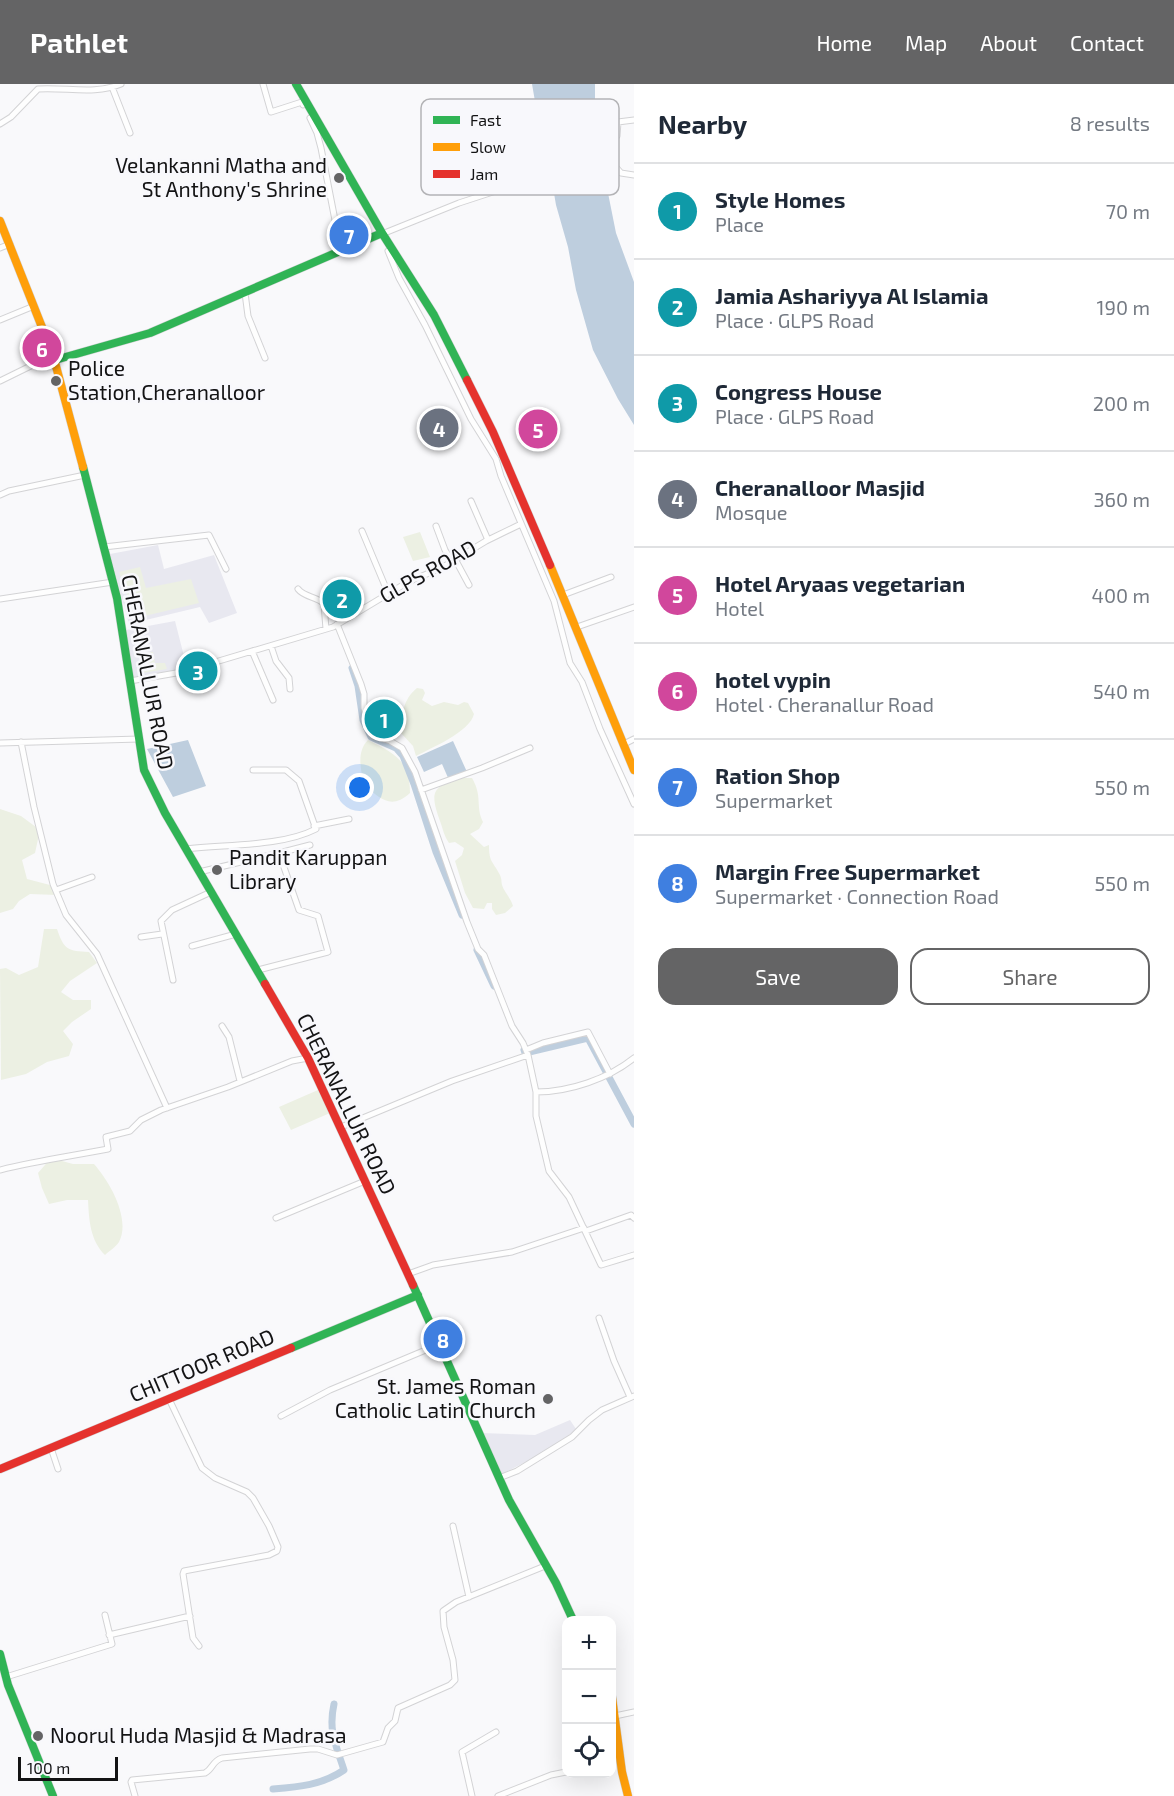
<!DOCTYPE html>
<meta charset="utf-8">
<style>
body{margin:0;font-family:"Exo 2",sans-serif;background:#f2f2f3;color:#1f2937}
.controls{position:absolute;right:18px;bottom:18px;display:grid;overflow:hidden;border-radius:12px;box-shadow:0 6px 24px #0002}
.controls button{width:54px;height:54px;display:grid;place-items:center;padding:0;border:0;border-bottom:2px solid #e0e1e3;background:#fff;color:#1f2937;font:30px sans-serif}
.scale{position:absolute;left:18px;bottom:15px;width:100px;box-sizing:border-box;padding-left:6px;border:3px solid #131314;border-top:0;font-size:16px;line-height:21px;white-space:nowrap;color:#131314;-webkit-text-stroke:4px #f8f8fc;paint-order:stroke}
.you{position:absolute;left:360px;top:704px;width:21px;height:21px;margin:-15px;border:4px solid #fff;border-radius:50%;background:#1a73e8;box-shadow:0 0 0 9px #1a73e833}
.badge{display:grid;place-items:center;width:39px;height:39px;border-radius:50%;background:#646465;color:#fff;font-size:20px;font-weight:700}
.pin{position:absolute;translate:-50% -50%;border:3px solid #fff;box-shadow:0 2px 6px #0006}
.list{margin:0;padding:0;list-style:none}
h2{display:flex;justify-content:space-between;align-items:center;height:78px;margin:0;padding:0 24px;font-size:26px}
h2 small{font-size:20px;font-weight:400;color:#747a83}
.list li{display:grid;grid-template-columns:39px 1fr auto;gap:18px;align-items:center;box-sizing:border-box;height:96px;padding:0 24px;border-top:2px solid #e0e1e3}
.list b{display:block;font-size:22px;white-space:nowrap}
.list p{margin:0;font-size:20px;white-space:nowrap;color:#747a83}
.list em{font-size:20px;font-style:normal;color:#747a83}
.actions{display:flex;gap:12px;padding:18px 24px}
.actions a{flex:1;padding:14px 0;border:2px solid #646465;border-radius:18px;text-align:center;font-size:21px;color:#646465}
.actions .main{background:#646465;color:#fff}
.icon{flex:none;width:33px;height:33px;fill:none;stroke:currentColor;stroke-width:2;stroke-linecap:round;stroke-linejoin:round}
.map{position:relative;flex:none;width:634px;height:1712px;overflow:hidden}
header{display:flex;align-items:center;gap:36px;box-sizing:border-box;height:84px;padding:0 30px;background:#646465;color:#fff}
header strong{font-size:28px}
nav{display:flex;gap:33px;margin-inline-start:auto;font-size:21px}
main{display:flex}
aside{flex:1;background:#fff}
.map>svg:first-child{display:block}
.built{fill:#e8e8f0}
.green{fill:#ecf0e3}
.water{fill:#becede}
.lines{fill:none;stroke-linecap:round;stroke-linejoin:round}
.canal{stroke:#becede;stroke-width:7}
.street-casing{stroke:#d3d3d5;stroke-width:7}
.fast-casing{stroke:#d3d3d5;stroke-width:9}
.slow-casing{stroke:#d3d3d5;stroke-width:9}
.jam-casing{stroke:#d3d3d5;stroke-width:9}
.street{stroke:#fefefe;stroke-width:5}
.fast{stroke:#30b455;stroke-width:8}
.slow{stroke:#ff9f0a;stroke-width:8}
.jam{stroke:#e5322d;stroke-width:8}
.poi-dot{fill:#646465;stroke:#f8f8fc;stroke-width:2}
.labels{text-anchor:middle;stroke-width:5;stroke-linejoin:round;paint-order:stroke}
.poi-label{font-size:21px;fill:#131314;stroke:#f8f8fc;text-anchor:start}
.street-label{font-size:21px;fill:#131314;stroke:#f8f8fc}
.key{fill:#f8f8fc;stroke:#b3b3b6;stroke-width:1.5}
.key-label{font-size:16px;fill:#131314}
</style>
<header>
<strong>Pathlet</strong>
<nav><a>Home</a><a>Map</a><a>About</a><a>Contact</a></nav>
</header>
<main>
<div class="map">
<svg width="634" height="1712" viewBox="0 0 634 1712">
<rect width="100%" height="100%" fill="#f9f9fb"/>
<path class="built" d="M158,461l6,24 50,-14 23,58 -28,10 -9,-16 -71,17 -19,-70z
M175,537l12,47 -54,9 -7,-47z
M570,1336l6,9 -18,16 -56,29 -9,-13 -12,-28 54,2z"/>
<path class="green" d="M420,448l10,25 -17,4 -10,-24z
M140,483l6,21 45,-9 8,24 -67,16 -5,-25 -8,-22z
M153,568l2,11h10l2,6 -25,4 -1,-7 6,-2 -2,-11z
M417,604l6,1 2,4 -3,7 10,6 12,-4 14,3 6,-3 4,1 6,11c-4,18 -43,34 -58,42l-3,-10 -12,-13c0,-17 2,-34 16,-45z
M368,656c27,14 42,20 42,53 -19,17 -29,6 -46,-8 -3,-15 -8,-33 4,-45z
M462,694h10c11,19 3,28 11,44l-4,7 -9,5 14,13 5,-2c0,18 4,16 11,30 2,5 1,5 2,10 2,7 9,13 11,21l-8,7 -9,2 -4,-6v-6h-5l-3,6 -11,-1 -8,-15 -10,-32 7,-6 2,-7 -9,-6 -6,1c-5,-7 -6,-14 -9,-22 -10,-28 -9,-35 22,-43z
M0,725l21,7 19,14 -5,23 -13,7 5,19 23,6 7,10 -27,-1 -11,7 -6,8 -13,4z
M44,845h13c7,21 11,22 32,23l8,11 -27,18 -9,11 12,8h18v9l-19,13 -9,9 10,13 -4,12 -22,6 -21,12 -25,6 -1,-111 6,-1 13,7 19,-8z
M318,1006l12,23 -39,17 -12,-23z
M51,1074l22,6h21c16,18 37,55 25,78 -3,5 -10,9 -14,13 -15,-15 -16,-35 -17,-55h-21l-18,4 -7,-16 -4,-15z"/>
<path class="water" d="M532,0h63v39l13,70 8,40 18,49v143l-16,-26 -25,-49 -17,-60 -8,-43 -12,-42 -9,-53 -10,-39z
M188,656l18,46 -33,11 -26,-48z
M453,657l14,31 -18,8 -7,-16 -18,8 -7,-15z"/>
<g class="lines">
<path class="canal" d="M352,584l6,18 5,34 8,17 25,11 7,8 11,28 22,68 26,63
M477,866l17,36
M524,966l1,3 63,-15 46,86
M273,1705c26,-2 49,-4 71,-19 -8,-25 -16,-39 -10,-66"/>
<g class="street-casing">
<path id="street" d="M263,0l8,28 31,-10 1,3
M112,3l18,46
M310,34l7,15 4,15 20,103
M634,36l-16,2 -1,14 -6,8 3,21 7,8 13,2
M0,40l11,-7 27,-28c28,-2 57,6 83,-5
M382,150l77,-31 80,-26
M0,164l10,-4
M388,167l11,27 26,47 46,94 25,40 5,17 53,125 16,62 12,19 18,47 34,75
M245,209l3,23 17,42
M0,236l34,-14
M0,297l53,-26
M0,411l9,-4 76,-16
M471,417l17,39
M436,442l9,24 7,11
M362,447l26,62
M104,463l105,-12 17,34
M455,475l14,26
M298,505c7,9 19,7 26,15l2,25
M563,511l48,-18
M0,515l113,-17
M337,540l24,60 3,10v14l8,27 18,6 12,7 13,24 52,150 11,27 6,6 28,71 11,17 5,12 8,37v24l13,55 20,26 32,68 33,-10
M577,543l57,-20
M271,562l5,15 13,17 1,11
M252,567l21,49
M130,597l52,-9 151,-45 75,-45 35,-15 43,-26 35,-17
M21,658l13,65 19,77 13,31 31,39 70,154
M0,659l139,-4
M624,660l10,-5
M421,706l61,-22 48,-20
M314,742l35,-7
M186,765c39,-5 95,-2 130,-20l-17,-48 -13,-11h-33
M279,769l31,-8
M199,788l80,-19 20,57 19,6 10,36 -70,18
M56,806l36,-13
M141,853l21,-3
M192,862l44,-12
M173,896l-12,-59 11,-11 39,-18
M222,942l7,11 11,44
M526,966l17,-7 45,-11 22,42
M536,1008c33,0 72,-13 98,-34
M341,1043l111,-46 76,-26
M0,1086c36,-9 72,-14 108,-21l-2,-12 24,-6 11,-11 20,-10 67,-23 64,-26 16,-3
M276,1134l89,-37
M586,1147l45,-16 3,3
M408,1190l25,-9 79,-13 72,-24
M599,1234l15,43 16,36
M169,1315l33,69 13,10 32,14 6,6 16,28 9,21 -1,4 -8,4 -85,16 -1,3 10,64 6,8
M281,1332l49,-26 110,-46
M51,1364l7,21
M499,1394l18,-7 55,-34 17,-17 13,-10 32,-14
M453,1442l16,71
M109,1551l81,-19
M6,1593l106,-33 -7,-29
M615,1632l19,-4
M135,1712l-4,-14 1,-2 73,-7c8,-4 7,-12 17,-15l88,-9h8l19,6 46,-13 5,-14 7,-7 3,-13 52,-23 5,-5 -2,-20 -9,-33 -1,-16 13,-9 89,-36
M472,1712l-10,-44 34,-20
M498,1712l53,-21 15,-3"/>
</g>
<g class="fast-casing">
<path id="fast" d="M296,0l86,149 52,82 33,65
M55,276l95,-27 232,-100
M83,383l34,131 27,172 21,43 100,171
M413,1201l96,215 47,83 17,37
M291,1264l127,-53
M0,1570l8,31 45,111"/>
</g>
<g class="slow-casing">
<path id="slow" d="M0,137l53,134 30,112
M550,481l84,205
M612,1613l10,75 6,24"/>
</g>
<g class="jam-casing">
<path id="jam" d="M467,296l26,52 57,133
M265,900l43,74 105,227
M0,1385l291,-121"/>
</g>
<use href="#street" class="street"/>
<use href="#fast" class="fast"/>
<use href="#slow" class="slow"/>
<use href="#jam" class="jam"/>
</g>
<g class="poi-dot">
<circle cx="339" cy="94" r="6"/>
<circle cx="56" cy="297" r="6"/>
<circle cx="217" cy="786" r="6"/>
<circle cx="548" cy="1315" r="6"/>
<circle cx="38" cy="1652" r="6"/>
</g>
<g class="labels">
<g class="poi-label">
<text x="327" y="89" text-anchor="end">Velankanni Matha and<tspan x="327" dy="24">St Anthony's Shrine</tspan></text>
<text x="68" y="292">Police<tspan x="68" dy="24">Station,Cheranalloor</tspan></text>
<text x="229" y="781">Pandit Karuppan<tspan x="229" dy="24">Library</tspan></text>
<text x="536" y="1310" text-anchor="end">St. James Roman<tspan x="536" dy="24">Catholic Latin Church</tspan></text>
<text x="50" y="1659">Noorul Huda Masjid &amp; Madrasa</text>
</g>
<g class="street-label">
<text transform="translate(428 488) rotate(-29)" y="7">GLPS ROAD</text>
<text transform="translate(147 588) rotate(79)" y="7">CHERANALLUR ROAD</text>
<text transform="translate(346 1020) rotate(64)" y="7">CHERANALLUR ROAD</text>
<text transform="translate(202 1282) rotate(-23)" y="7">CHITTOOR ROAD</text>
</g>
</g>
<rect x="421" y="15" width="198" height="96" rx="9" class="key"/>
<rect x="433" y="32" width="27" height="8" fill="#30b455"/>
<rect x="433" y="59" width="27" height="8" fill="#ff9f0a"/>
<rect x="433" y="86" width="27" height="8" fill="#e5322d"/>
<g class="key-label">
<text x="470" y="42">Fast</text>
<text x="470" y="69">Slow</text>
<text x="470" y="96">Jam</text>
</g>
</svg>
<div class="controls">
<button>+</button>
<button>−</button>
<button><svg class="icon" aria-label="locate" viewBox="0 0 24 24"><circle cx="12" cy="12" r="6"/><path d="M12 2v4M12 18v4M2 12h4M18 12h4"/></svg></button>
</div>
<div class="scale">100 m</div>
<div class="you"></div>
<div class="pin badge" style="left:384px;top:635px;background:#0f9aa8">1</div>
<div class="pin badge" style="left:342px;top:515px;background:#0f9aa8">2</div>
<div class="pin badge" style="left:198px;top:587px;background:#0f9aa8">3</div>
<div class="pin badge" style="left:439px;top:344px;background:#6b7280">4</div>
<div class="pin badge" style="left:538px;top:345px;background:#d1479c">5</div>
<div class="pin badge" style="left:42px;top:264px;background:#d1479c">6</div>
<div class="pin badge" style="left:349px;top:151px;background:#3f7fe0">7</div>
<div class="pin badge" style="left:443px;top:1255px;background:#3f7fe0">8</div>
</div>
<aside>
<h2>Nearby<small>8 results</small></h2>
<ul class="list">
<li><span class="badge" style="background:#0f9aa8">1</span><div><b>Style Homes</b><p>Place</p></div><em>70 m</em></li>
<li><span class="badge" style="background:#0f9aa8">2</span><div><b>Jamia Ashariyya Al Islamia</b><p>Place · GLPS Road</p></div><em>190 m</em></li>
<li><span class="badge" style="background:#0f9aa8">3</span><div><b>Congress House</b><p>Place · GLPS Road</p></div><em>200 m</em></li>
<li><span class="badge" style="background:#6b7280">4</span><div><b>Cheranalloor Masjid</b><p>Mosque</p></div><em>360 m</em></li>
<li><span class="badge" style="background:#d1479c">5</span><div><b>Hotel Aryaas vegetarian</b><p>Hotel</p></div><em>400 m</em></li>
<li><span class="badge" style="background:#d1479c">6</span><div><b>hotel vypin</b><p>Hotel · Cheranallur Road</p></div><em>540 m</em></li>
<li><span class="badge" style="background:#3f7fe0">7</span><div><b>Ration Shop</b><p>Supermarket</p></div><em>550 m</em></li>
<li><span class="badge" style="background:#3f7fe0">8</span><div><b>Margin Free Supermarket</b><p>Supermarket · Connection Road</p></div><em>550 m</em></li>
</ul>
<div class="actions"><a class="main">Save</a><a>Share</a></div>
</aside>
</main>
